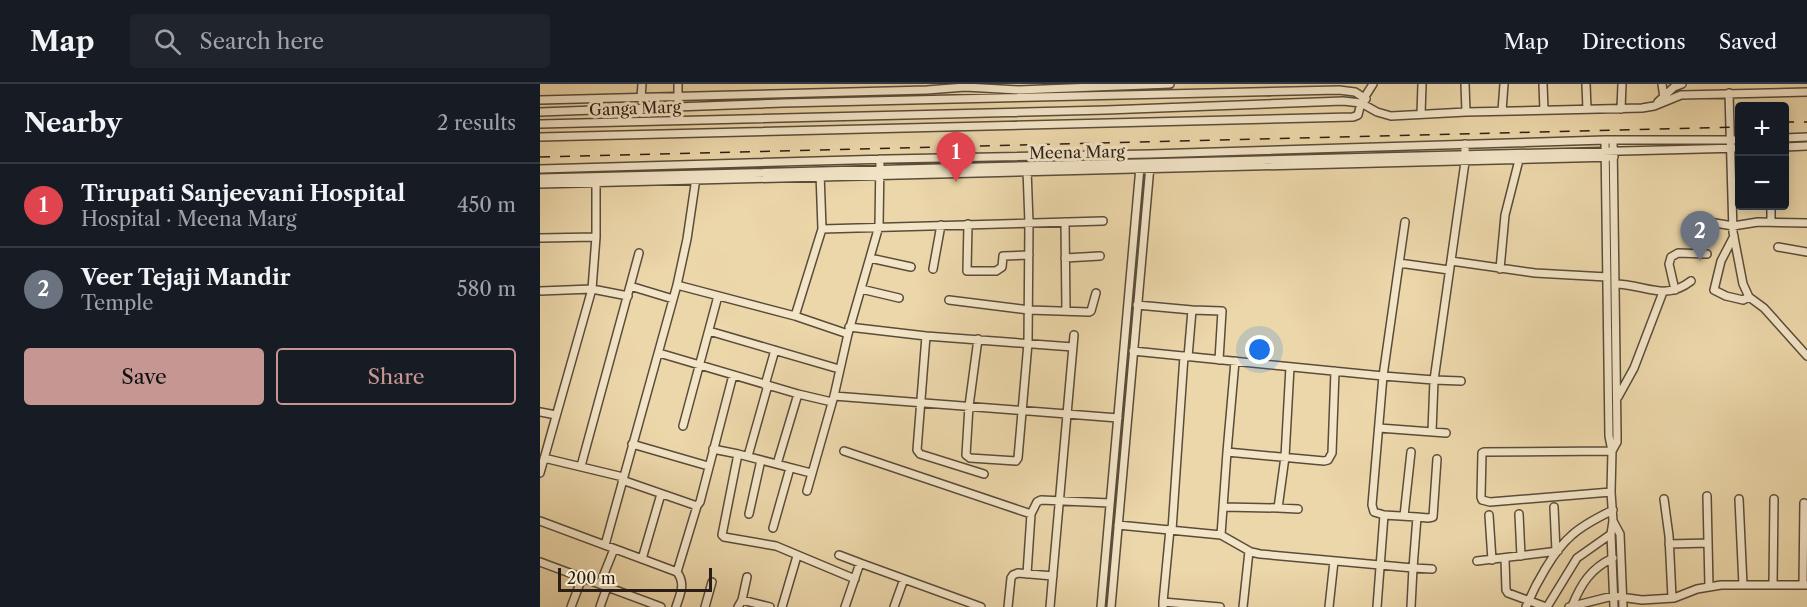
<!DOCTYPE html>
<meta charset="utf-8">
<style>
body{margin:0;font-family:"Libre Caslon Text",serif;background:#20242c;color:#f1f3f6}
.controls{position:absolute;right:18px;top:18px;display:grid;overflow:hidden;border-radius:6px;box-shadow:0 3px 15px #0003}
.controls button{width:54px;height:54px;display:grid;place-items:center;padding:0;border:0;border-bottom:2px solid #363941;background:#171b24;color:#f1f3f6;font:30px sans-serif}
.scale{position:absolute;left:18px;bottom:15px;width:154px;box-sizing:border-box;padding-left:6px;border:3px solid #2a1d15;border-top:0;font-size:16px;line-height:21px;white-space:nowrap;color:#2a1d15;-webkit-text-stroke:4px #f3e5c8;paint-order:stroke}
.you{position:absolute;left:720px;top:266px;width:21px;height:21px;margin:-15px;border:4px solid #fff;border-radius:50%;background:#1a73e8;box-shadow:0 0 0 9px #1a73e833}
.badge{display:grid;place-items:center;width:39px;height:39px;border-radius:50%;background:#c59692;color:#fff;font-size:20px;font-weight:700}
.pin{position:absolute;translate:-50% -50px;filter:drop-shadow(0 2px 3px #0008)}
.pin::after{content:'';position:absolute;top:32px;width:21px;height:18px;background:inherit;clip-path:polygon(0 0,100% 0,50% 100%)}
.list{margin:0;padding:0;list-style:none}
h2{display:flex;justify-content:space-between;align-items:center;height:78px;margin:0;padding:0 24px;font-size:26px}
h2 small{font-size:20px;font-weight:400;color:#9ea1a6}
.list li{display:grid;grid-template-columns:39px 1fr auto;gap:18px;align-items:center;box-sizing:border-box;height:84px;padding:0 24px;border-top:2px solid #363941}
.list b{display:block;font-size:22px;white-space:nowrap}
.list p{margin:0;font-size:20px;white-space:nowrap;color:#9ea1a6}
.list em{font-size:20px;font-style:normal;color:#9ea1a6}
.actions{display:flex;gap:12px;padding:18px 24px}
.actions a{flex:1;padding:14px 0;border:2px solid #c59692;border-radius:6px;text-align:center;font-size:21px;color:#c59692}
.actions .main{background:#c59692;color:#111}
.icon{flex:none;width:33px;height:33px;fill:none;stroke:currentColor;stroke-width:2;stroke-linecap:round;stroke-linejoin:round}
.map{position:relative;flex:none;width:1267px;height:523px;overflow:hidden}
header{display:flex;align-items:center;gap:36px;box-sizing:border-box;height:84px;padding:0 30px;background:#171b24;border-bottom:2px solid #363941}
header strong{font-size:28px}
nav{display:flex;gap:33px;margin-inline-start:auto;font-size:21px}
.search{width:420px;height:54px;background:#20242c;display:flex;align-items:center;gap:15px;box-sizing:border-box;padding:0 21px;border-radius:6px;color:#9ea1a6;font-size:22px}
main{display:flex}
aside{flex:1;background:#171b24}
.map>svg:first-child{display:block}
.lines{fill:none;stroke-linecap:round;stroke-linejoin:round}
.minor-casing{stroke:#5a4c3a;stroke-width:10}
.minor{stroke:#f3e5c8;stroke-width:7}
.rail{stroke:#2a1d15;stroke-width:1.5;stroke-dasharray:10 10;stroke-linecap:butt}
.labels{text-anchor:middle;stroke-width:6;stroke-linejoin:round;paint-order:stroke}
.street-label{font-size:16px;fill:#2a1d15;stroke:#f3e5c8}
</style>
<header>
<strong>Map</strong>
<div class="search"><svg class="icon" aria-label="search" viewBox="0 0 24 24"><circle cx="10" cy="10" r="6"/><path d="M15 15l6 6"/></svg>Search here</div>
<nav><a>Map</a><a>Directions</a><a>Saved</a></nav>
</header>
<main>
<aside>
<h2>Nearby<small>2 results</small></h2>
<ul class="list">
<li><span class="badge" style="background:#e0444e">1</span><div><b>Tirupati Sanjeevani Hospital</b><p>Hospital · Meena Marg</p></div><em>450 m</em></li>
<li><span class="badge" style="background:#6b7280">2</span><div><b>Veer Tejaji Mandir</b><p>Temple</p></div><em>580 m</em></li>
</ul>
<div class="actions"><a class="main">Save</a><a>Share</a></div>
</aside>
<div class="map">
<svg width="1267" height="523" viewBox="0 0 1267 523">
<rect width="100%" height="100%" fill="#ecd7aa"/>
<filter id="stains"><feTurbulence type="fractalNoise" baseFrequency=".00333" numOctaves="4"/><feColorMatrix values="0 0 0 0 .2 0 0 0 0 .09 0 0 0 0 .02 0 0 0 .5 -.17"/></filter>
<radialGradient id="worn" r=".72"><stop offset=".6" stop-color="#630" stop-opacity="0"/><stop offset="1" stop-color="#630" stop-opacity=".3"/></radialGradient>
<g class="lines">
<g class="minor-casing">
<path id="minor" d="M138,0v23
M925,0l1,28
M1003,0l1,26
M1046,0l1,25
M1122,0l2,14
M1189,9l4,139 10,52 6,13 15,11 43,48
M101,13l1,-13
M0,16l387,-10 38,-3 54,3 151,-6
M1118,18l16,-15 8,-3
M1081,25l1,-25
M962,27l2,-27
M0,28l243,-9 556,-13 16,2 11,7
M881,30l1,-30
M0,40l566,-14 237,-9 18,2 16,9 14,4 75,-4 176,-4 12,-2 27,-11 126,-3
M0,53l813,-20 5,-2 3,-12 12,-19
M1244,54l23,-1
M1065,56l4,296 3,15 -1,41 2,29 -2,13 3,73
M1244,63l23,-1
M0,85l348,-10 262,-5 455,-14h135
M0,94l1200,-30
M56,95v58
M0,100l1074,-27
M1231,122v16
M525,138l1,88
M428,140l-1,47h29l6,-4 1,-11 26,-1
M1161,140l8,-2 24,4 25,-4 49,1
M282,145l281,-8
M1194,152l-13,25 -7,29 12,6 17,4 6,-3
M0,154l56,-1 -4,52 -52,184
M1238,163l29,5
M330,174l41,9
M525,174l35,-2
M911,177l84,12 72,4
M859,179l50,7
M393,185l8,-44
M960,185l5,-54 14,-55
M1075,200c30,0 49,18 76,-3
M137,201l10,-46 9,-61
M90,202l43,13
M321,205l38,9
M1135,206l-6,-26 2,-7 7,-4 29,1
M0,207l52,-2 36,7
M409,216l80,10 60,2 2,-1 5,-18
M597,221l55,5 -4,47
M652,226l30,1 -3,49
M255,232l27,-87 -2,-56
M309,243l77,9
M169,247l130,38
M438,255l-9,67 -3,49 4,3 46,3 2,-3 10,-115 1,-120 -2,-54
M593,267l250,25 22,-154
M119,269l139,41 34,8
M695,277l-8,91 97,9 4,-1 4,-7 3,-82
M921,297l-27,-1 31,-218v-18
M225,301l10,-35
M294,312l284,22
M1078,313l16,-29 29,-76
M0,328l16,3
M143,342l35,-130
M839,344l67,5
M92,360l76,22
M173,365l25,5 73,19
M304,367l187,63 -4,60
M1072,367l5,-9v-7l-4,-295
M198,370l-16,81 2,2 52,9 79,33
M208,372l20,-71
M4,374l79,19
M237,380l21,-70
M41,382l58,-213
M444,390l-64,-20 -3,-4 9,-114 147,11
M82,396l75,26 -20,66
M267,407l27,-95 14,-62 31,-108 1,-67
M1071,408l-121,10 -8,-2 -1,-3 1,-44 2,-1 128,-1
M1167,412l2,91
M1124,415l5,37 3,62
M1199,415l4,86
M157,422l3,-4 33,-127
M683,423l55,1 7,-51 5,-90
M1014,423l2,44
M738,424l20,1
M209,430l12,-54
M491,430l6,-12 4,-2 69,3
M979,430l2,42
M844,431l33,2 -4,51 19,1
M949,431l3,45
M864,432l7,-64
M877,433l11,1 5,-1 4,-58
M0,437l137,51c9,12 3,22 -1,35
M1073,437l7,13 3,73
M578,441l103,10 30,17 9,2 153,14 -2,39
M233,444l17,-60
M632,446l12,-174
M681,451l6,-83
M1129,460l39,-1
M65,461l72,-260 118,31 53,18
M299,471l21,8
M102,475l19,-65
M965,475l1,31 2,3 38,14
M937,477l81,-10
M0,478l121,45
M60,500l14,-35
M1233,501l1,-86
M1263,501l1,-82
M202,516l5,-23
M623,518l7,-73
M1032,522c9,-22 19,-38 41,-48
M31,523l11,-29
M60,523l7,-20
M165,523l7,-25
M198,523l4,-7 28,7
M242,523l15,-51
M305,523l15,-44 121,44
M354,523l10,-28
M468,523l3,-29 2,-3 5,-2 35,3
M510,523l24,-272
M561,523l39,-440
M571,523l39,-441
M623,523v-5l57,5
M703,523l6,-56
M789,523l5,-46
M837,523l7,-92 -10,-3 -2,-7 11,-129 51,4 -2,52
M986,523c9,-22 28,-57 46,-72 12,-11 27,-18 41,-25
M1007,523l30,-49 34,-24
M1029,523l44,-11 29,4 32,-2 23,-9 24,-4h86"/>
</g>
<use href="#minor" class="minor"/>
<path class="rail" d="M1244,38h23
M0,73l1200,-30"/>
</g>
<g class="labels">
<g class="street-label">
<text transform="translate(95 24) rotate(-2)" y="6">Ganga Marg</text>
<text transform="translate(537 68) rotate(-1)" y="6">Meena Marg</text>
</g>
</g>
<rect width="100%" height="100%" filter="url(#stains)"/>
<rect width="100%" height="100%" fill="url(#worn)"/>
</svg>
<div class="controls">
<button>+</button>
<button>−</button>
</div>
<div class="scale">200 m</div>
<div class="you"></div>
<div class="pin badge" style="left:416px;top:98px;background:#e0444e">1</div>
<div class="pin badge" style="left:1160px;top:177px;background:#6b7280">2</div>
</div>
</main>
